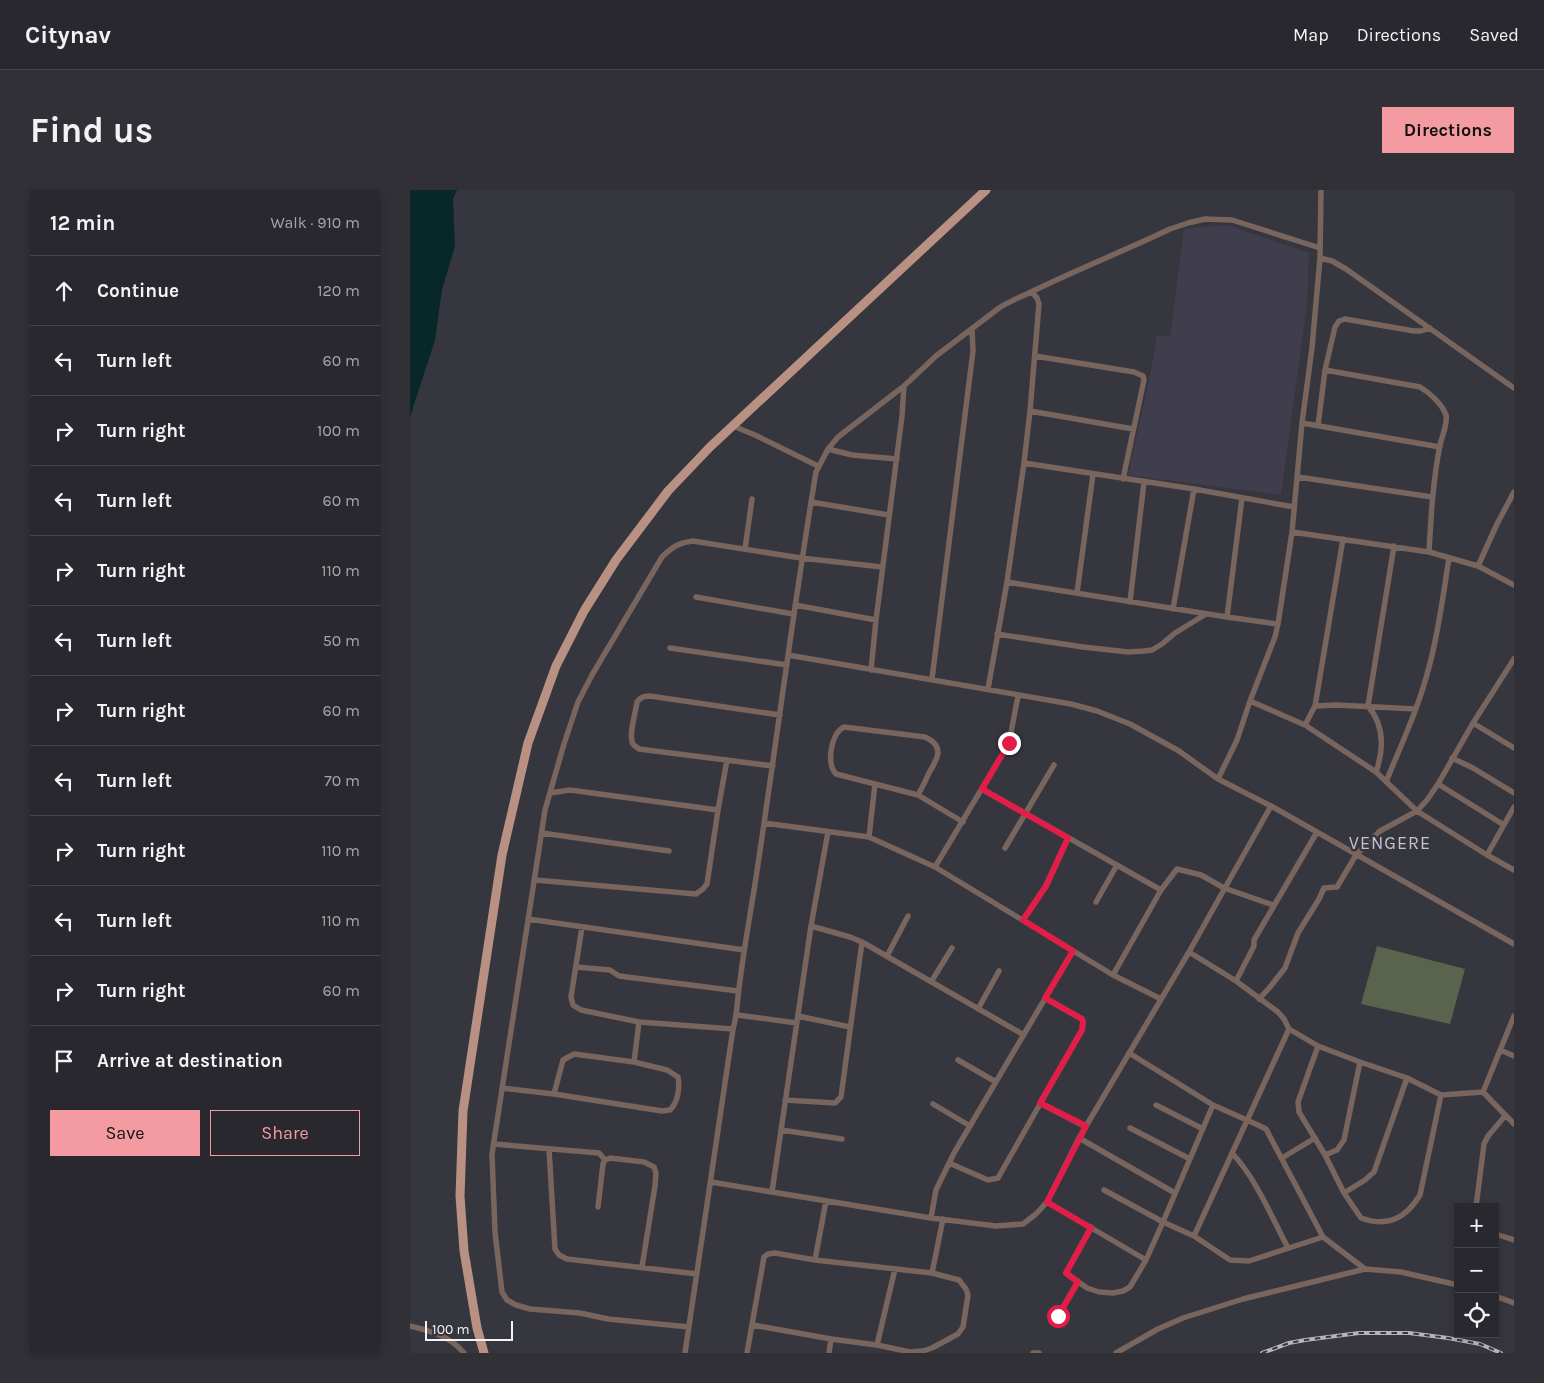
<!DOCTYPE html>
<meta charset="utf-8">
<style>
body{margin:0;font-family:Karla,sans-serif;background:#303036;color:#f1f3f6}
.controls{position:absolute;right:15px;bottom:15px;display:grid;overflow:hidden;border-radius:0px;box-shadow:0 2px 8px #0003}
.controls button{width:45px;height:45px;display:grid;place-items:center;padding:0;border:0;border-bottom:1px solid #44444a;background:#28282e;color:#f1f3f6;font:25px sans-serif}
.scale{position:absolute;left:15px;bottom:12px;width:88px;box-sizing:border-box;padding-left:5px;border:2px solid #f3f3f8;border-top:0;font-size:14px;line-height:18px;white-space:nowrap;color:#f3f3f8;-webkit-text-stroke:4px #36363e;paint-order:stroke}
.stop{position:absolute;width:15px;height:15px;margin:-11px;border:4px solid #e11d48;border-radius:50%;background:#fff}
.stop.end{background:#e11d48;border-color:#fff;box-shadow:0 1px 5px #0008}
.list{margin:0;padding:0;list-style:none}
h2{display:flex;justify-content:space-between;align-items:center;height:65px;margin:0;padding:0 20px;font-size:21px}
h2 small{font-size:16px;font-weight:400;color:#a5a6aa}
.list li{display:grid;grid-template-columns:32px 1fr auto;gap:15px;align-items:center;box-sizing:border-box;height:70px;padding:0 20px;border-top:1px solid #44444a}
.list b{display:block;font-size:19px;white-space:nowrap}
.list em{font-size:16px;font-style:normal;color:#a5a6aa}
.actions{display:flex;gap:10px;padding:15px 20px}
.actions a{flex:1;padding:11px 0;border:1px solid #f49aa1;border-radius:0px;text-align:center;font-size:18px;color:#f49aa1}
.actions .main{background:#f49aa1;color:#111}
.icon{flex:none;width:28px;height:28px;fill:none;stroke:currentColor;stroke-width:2;stroke-linecap:round;stroke-linejoin:round}
.map{position:relative;flex:none;width:1104px;height:1163px;overflow:hidden;border-radius:0px}
header{display:flex;align-items:center;gap:30px;box-sizing:border-box;height:70px;padding:0 25px;background:#28282e;border-bottom:1px solid #44444a}
header strong{font-size:24px}
nav{display:flex;gap:28px;margin-inline-start:auto;font-size:18px}
.intro{display:flex;align-items:center;justify-content:space-between;box-sizing:border-box;height:120px;padding:0 30px}
h1{margin:0;font-size:35px}
.button{padding:12px 22px;border-radius:0px;background:#f49aa1;color:#111;font-size:18px;font-weight:700}
main{display:flex;gap:30px;padding:0 30px}
aside{flex:1;background:#28282e;border-radius:0px;box-shadow:0 2px 8px #0003}
.map>svg:first-child{display:block}
.built{fill:#403e4c}
.green{fill:#5a634c}
.water{fill:#072728}
.lines{fill:none;stroke-linecap:round;stroke-linejoin:round}
.minor{stroke:#78655e;stroke-width:5.5}
.primary{stroke:#b89182;stroke-width:9}
.rail-casing{stroke:#b5b5bb;stroke-width:4}
.rail{stroke:#36363e;stroke-width:2;stroke-dasharray:5.5;stroke-linecap:butt}
.route{stroke:#e11d48;stroke-width:6}
.labels{text-anchor:middle;stroke-width:4.5;stroke-linejoin:round;paint-order:stroke}
.neighbourhood-label{font-size:18px;letter-spacing:1px;fill:#c4c3cd;stroke:#36363e}
</style>
<header>
<strong>Citynav</strong>
<nav><a>Map</a><a>Directions</a><a>Saved</a></nav>
</header>
<div class="intro"><h1>Find us</h1><a class="button">Directions</a></div>
<main>
<aside>
<h2>12 min<small>Walk · 910 m</small></h2>
<ul class="list">
<li><svg class="icon" aria-label="ahead" viewBox="0 0 24 24"><path d="M12 20V5M6 11l6-6 6 6"/></svg><div><b>Continue</b></div><em>120 m</em></li>
<li><svg class="icon" aria-label="left" viewBox="0 0 24 24"><path d="M17 20v-9H6M10 6l-5 5 5 5"/></svg><div><b>Turn left</b></div><em>60 m</em></li>
<li><svg class="icon" aria-label="right" viewBox="0 0 24 24"><path d="M7 20v-9h11M14 6l5 5-5 5"/></svg><div><b>Turn right</b></div><em>100 m</em></li>
<li><svg class="icon" aria-label="left" viewBox="0 0 24 24"><path d="M17 20v-9H6M10 6l-5 5 5 5"/></svg><div><b>Turn left</b></div><em>60 m</em></li>
<li><svg class="icon" aria-label="right" viewBox="0 0 24 24"><path d="M7 20v-9h11M14 6l5 5-5 5"/></svg><div><b>Turn right</b></div><em>110 m</em></li>
<li><svg class="icon" aria-label="left" viewBox="0 0 24 24"><path d="M17 20v-9H6M10 6l-5 5 5 5"/></svg><div><b>Turn left</b></div><em>50 m</em></li>
<li><svg class="icon" aria-label="right" viewBox="0 0 24 24"><path d="M7 20v-9h11M14 6l5 5-5 5"/></svg><div><b>Turn right</b></div><em>60 m</em></li>
<li><svg class="icon" aria-label="left" viewBox="0 0 24 24"><path d="M17 20v-9H6M10 6l-5 5 5 5"/></svg><div><b>Turn left</b></div><em>70 m</em></li>
<li><svg class="icon" aria-label="right" viewBox="0 0 24 24"><path d="M7 20v-9h11M14 6l5 5-5 5"/></svg><div><b>Turn right</b></div><em>110 m</em></li>
<li><svg class="icon" aria-label="left" viewBox="0 0 24 24"><path d="M17 20v-9H6M10 6l-5 5 5 5"/></svg><div><b>Turn left</b></div><em>110 m</em></li>
<li><svg class="icon" aria-label="right" viewBox="0 0 24 24"><path d="M7 20v-9h11M14 6l5 5-5 5"/></svg><div><b>Turn right</b></div><em>60 m</em></li>
<li><svg class="icon" aria-label="arrive" viewBox="0 0 24 24"><path d="M6 21V4h12l-3 4 3 4H6"/></svg><div><b>Arrive at destination</b></div></li>
</ul>
<div class="actions"><a class="main">Save</a><a>Share</a></div>
</aside>
<div class="map">
<svg width="1104" height="1163" viewBox="0 0 1104 1163">
<rect width="100%" height="100%" fill="#36363e"/>
<path class="built" d="M817,35l82,28 -2,50 -26,192 -153,-20 23,-104 6,-36 13,2 14,-108z"/>
<path class="green" d="M967,756l88,23 -15,55 -89,-20z"/>
<path class="water" d="M0,0h47l-4,9 2,47 -13,44 -7,50 -25,77z"/>
<g class="lines">
<path class="minor" d="M910,68l12,3 14,8 168,119
M625,166l99,16 9,4 1,4 -21,99
M915,180l95,17c10,6 22,17 26,28 2,8 -4,21 -6,30 -7,35 -9,71 -11,107
M620,221l103,18
M892,233l138,24
M323,236l22,9 63,31
M908,236l7,-56 10,-43 4,-6 6,-2 69,12h7l9,-3
M418,259l24,6 45,4
M614,273l170,26 100,18
M888,287l134,20
M401,312l78,13
M882,342l137,20 49,14 36,19
M335,359l7,-50
M1068,376l19,-42 17,-32
M597,392l220,35 51,7
M667,403l16,-119
M286,407l97,17
M720,412l14,-120
M385,415l81,15
M763,419l21,-120
M817,427l15,-119
M587,444l86,13 45,5 16,-1 8,-1 10,-6 13,-11 31,-19
M260,458l117,17
M378,465l283,49 26,7 33,13 49,27 39,28 53,27 243,138
M461,480l5,-50 26,-204 2,-30
M522,489l41,-328 -1,-22
M578,499l19,-107 17,-119 6,-52 9,-107 -2,-6 -5,-6
M840,511l55,24 71,47 41,39 70,44 27,15
M905,516l21,-1 80,4
M1063,533l41,25
M895,535l10,-19 28,-167
M1042,568l21,10 41,25
M363,576l-134,-17c-2,-2 -5,-3 -6,-5 -5,-8 3,-33 4,-42 4,-5 7,-6 13,-6l130,19
M966,582c8,-23 8,-47 -8,-66l26,-160
M808,589l19,-39 13,-39 25,-64 3,-13 14,-92 10,-109 10,-75 8,-90 1,-68
M976,592c15,-37 33,-75 43,-115 10,-36 14,-72 20,-109
M1028,594l66,41
M572,599l179,101
M140,603l20,-3 148,20
M508,605c4,-7 8,-15 11,-22 9,-15 16,-27 -4,-36l-81,-10c-13,6 -18,36 -8,47l82,21 45,27
M354,633l105,14 66,30 178,108 48,24
M132,643l127,18
M459,647l6,-53
M595,658l49,-83
M1077,665l27,-48
M525,677l74,-124 9,-47
M125,690l161,14 7,-5 4,-5 11,-74 9,-50
M686,712l21,-37
M118,729l216,31
M613,730l23,-34 22,-48
M172,737l-11,70 2,8 8,5 58,12 94,7
M452,752l162,93
M779,762l47,29 42,31 6,7 5,10 -95,207
M477,766l21,-40
M166,777l34,3 9,6 119,15
M703,785l48,-85 16,-21 24,6 23,13 49,17
M826,791l18,-35v-6l63,-108
M521,792l21,-34
M849,809l11,-12 15,-19 13,-35 21,-34 5,-11 13,-1 19,-32 24,-24 37,-20 10,-11 11,-16 35,-61 41,-64
M568,819l21,-38
M327,825l60,8
M388,826l52,11
M879,839l29,17 42,16 47,16 34,17 42,-3 31,-76
M908,856l-20,56 1,10 26,43 19,38 17,25c27,10 45,0 59,-23l21,-100
M1090,860l14,6
M719,863l84,52
M548,870l38,22
M224,872l5,-40
M92,898l52,6 108,17 8,-1c8,-8 10,-22 8,-33l-11,-7 -33,-8 -60,-8 -11,6 -9,34
M1073,902l31,32
M375,910l50,3 6,-6 21,-155 -12,-5 -39,-11
M630,913l46,24
M523,914l37,22
M746,915l47,24
M803,915l45,20 8,4 57,108 -74,24 -19,-1 -36,-24 -31,-14z
M720,938l60,31
M371,940l61,9
M669,948l96,55
M84,954l105,9 6,7
M139,959l6,100 4,6 8,4 130,15
M822,963c25,27 39,63 56,95
M915,965l12,-5 7,-10 16,-78
M872,968l33,-20
M539,973l39,17 10,-2 84,-148 1,-8 -1,-3 -37,-21
M301,992l220,36 65,8 27,-2 13,-10 11,-12 32,-64 110,-186 82,-146
M362,1002l39,-266 17,-94
M934,1003l21,-13 9,-8 33,-94
M637,1012l99,58
M188,1017l5,-43 2,-4 5,-2 34,4 10,5 2,6 -1,13 -13,81
M1066,1017l8,-63 4,-8 17,-20
M521,1028l5,-28 18,-37 119,-202
M681,1037l-25,46 21,15 12,4 14,1 10,-2 7,-4 16,-27 17,-38 -59,-32
M1085,1044l19,6
M913,1047l42,32
M405,1070l11,-59
M1085,1106l19,7
M648,1126l20,-35
M343,1135l78,14
M0,1136c20,5 40,10 54,27
M279,1137l-81,-8 -28,-6 -50,-4 -14,-4 -9,-5 -5,-8 -7,-60 -3,-78 53,-344 19,-66 14,-42 14,-27 70,-118c10,-10 16,-14 31,-16l108,17 81,9
M467,1155l18,-76
M275,1163l48,-324c5,-17 4,-31 7,-48 4,-33 10,-65 15,-97 21,-137 38,-275 61,-412l12,-23 10,-12 66,-51 32,-30 63,-48c11,-7 22,-11 34,-17 45,-22 91,-40 137,-62l18,-6 17,-4 27,1 88,28
M337,1163l17,-96 4,-3 7,-1 40,7 117,13 11,-54
M419,1163l2,-14 46,6 33,7 13,-1 9,-3 26,-14 5,-7 5,-32 -2,-6 -7,-9 -27,-7
M623,1163h6
M706,1163l42,-24 25,-11 60,-19 122,-30 36,3 57,13"/>
<path class="primary" d="M74,1163l-7,-25 -13,-77 -4,-55 3,-85 39,-256 26,-112 28,-77 28,-55 32,-51 52,-69 42,-44 276,-257"/>
<g class="rail-casing">
<path id="rail" d="M852,1163l27,-10 16,-3 54,-7h50l39,5 32,6 21,9"/>
</g>
<use href="#rail" class="rail"/>
</g>
<g class="lines">
<path class="route" d="M599,553l-27,46 86,49 -22,48 -23,34 50,31 -28,47 37,21 1,3 -1,8 -42,73 46,23 -39,76 44,26 -25,45 12,9 -20,34"/>
</g>
<g class="labels">
<g class="neighbourhood-label">
<text x="980" y="659">VENGERE</text>
</g>
</g>
</svg>
<div class="controls">
<button>+</button>
<button>−</button>
<button><svg class="icon" aria-label="locate" viewBox="0 0 24 24"><circle cx="12" cy="12" r="6"/><path d="M12 2v4M12 18v4M2 12h4M18 12h4"/></svg></button>
</div>
<div class="scale">100 m</div>
<div class="stop" style="left:648px;top:1126px"></div>
<div class="stop end" style="left:599px;top:553px"></div>
</div>
</main>
